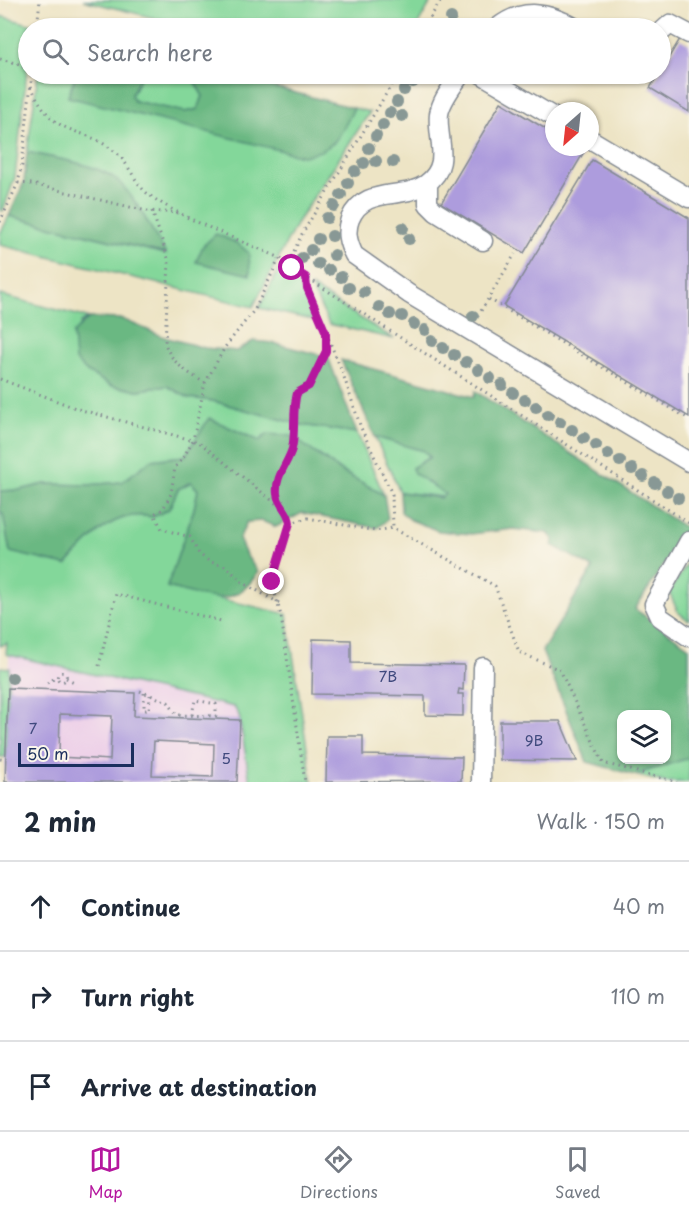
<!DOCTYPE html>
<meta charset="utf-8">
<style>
body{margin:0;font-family:"Playpen Sans",sans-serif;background:#f6f6f7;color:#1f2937}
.controls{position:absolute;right:18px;bottom:18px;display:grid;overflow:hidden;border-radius:12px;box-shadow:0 2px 4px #0004}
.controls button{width:54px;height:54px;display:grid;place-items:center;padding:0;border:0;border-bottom:2px solid #e0e1e3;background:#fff;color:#1f2937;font:30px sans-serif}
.compass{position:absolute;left:545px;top:102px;width:54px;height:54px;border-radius:50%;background:#fff;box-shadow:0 2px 4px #0004;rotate:207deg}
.scale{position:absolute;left:18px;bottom:15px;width:116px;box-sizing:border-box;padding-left:6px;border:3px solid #1b2f5e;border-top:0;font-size:16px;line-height:21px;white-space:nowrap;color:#1b2f5e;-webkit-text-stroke:4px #fbf7ec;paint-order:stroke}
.stop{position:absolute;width:18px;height:18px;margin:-14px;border:4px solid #b5179e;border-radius:50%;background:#fff}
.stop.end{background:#b5179e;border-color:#fff;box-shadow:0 2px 6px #0008}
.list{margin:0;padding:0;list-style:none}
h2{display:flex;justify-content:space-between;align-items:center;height:78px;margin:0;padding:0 24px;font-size:26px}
h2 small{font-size:20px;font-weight:400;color:#747a83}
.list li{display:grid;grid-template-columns:39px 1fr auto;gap:18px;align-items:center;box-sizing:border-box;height:90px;padding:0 24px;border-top:2px solid #e0e1e3}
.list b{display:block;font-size:22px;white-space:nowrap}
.list em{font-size:20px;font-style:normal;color:#747a83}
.icon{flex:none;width:33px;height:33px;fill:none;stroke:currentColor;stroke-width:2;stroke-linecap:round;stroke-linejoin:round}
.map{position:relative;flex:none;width:689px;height:782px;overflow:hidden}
.search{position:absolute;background:#fff;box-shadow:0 2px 4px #0004;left:18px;right:18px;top:18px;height:66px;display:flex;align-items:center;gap:15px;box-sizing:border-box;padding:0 21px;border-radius:33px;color:#747a83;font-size:22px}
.sheet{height:348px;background:#fff}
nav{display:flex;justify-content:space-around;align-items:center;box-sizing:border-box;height:84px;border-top:2px solid #e0e1e3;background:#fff;font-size:16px;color:#747a83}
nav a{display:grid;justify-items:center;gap:3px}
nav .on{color:#b5179e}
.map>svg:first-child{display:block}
.built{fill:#edd0e8}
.green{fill:#83d79a;stroke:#4f837c;stroke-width:1.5}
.forest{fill:#6ab882;stroke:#427470;stroke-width:1.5;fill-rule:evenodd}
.building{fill:#ad9cdd;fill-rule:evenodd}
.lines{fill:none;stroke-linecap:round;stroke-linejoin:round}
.minor-casing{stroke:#848a92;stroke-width:21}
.path{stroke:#848a92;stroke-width:3;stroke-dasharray:1.5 4.5;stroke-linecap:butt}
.minor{stroke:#fff;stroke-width:18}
.tree{fill:#889895}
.route{stroke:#b5179e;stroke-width:8}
.labels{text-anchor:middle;stroke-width:4.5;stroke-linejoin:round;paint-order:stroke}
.number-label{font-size:15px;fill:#404a7e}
</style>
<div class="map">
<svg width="689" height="782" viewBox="0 0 689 782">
<rect width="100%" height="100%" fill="#fbf7ec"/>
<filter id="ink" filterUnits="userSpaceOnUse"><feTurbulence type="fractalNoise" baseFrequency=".0167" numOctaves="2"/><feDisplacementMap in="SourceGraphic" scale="12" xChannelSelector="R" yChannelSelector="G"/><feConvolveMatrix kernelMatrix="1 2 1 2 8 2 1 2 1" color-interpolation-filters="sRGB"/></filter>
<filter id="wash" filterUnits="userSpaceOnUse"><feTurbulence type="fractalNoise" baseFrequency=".008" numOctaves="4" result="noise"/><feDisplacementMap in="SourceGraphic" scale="24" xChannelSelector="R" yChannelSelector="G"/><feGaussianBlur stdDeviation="1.35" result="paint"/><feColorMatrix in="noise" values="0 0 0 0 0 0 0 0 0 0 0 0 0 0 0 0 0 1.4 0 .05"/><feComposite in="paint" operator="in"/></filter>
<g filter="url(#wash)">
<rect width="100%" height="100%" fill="#ede4c5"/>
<path class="built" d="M9,655l225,52 5,8 11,67h-245z"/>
<path class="green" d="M83,0h349l-16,28h-222z
M0,16l33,9 -1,3h-4v33l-13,116 -12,34 -3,-1z
M38,74h38l-8,23 265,47 21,-36 16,4 -72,109 -45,86 -253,-62v-11l9,-18 156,38c-11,-20 -34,-66 -53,-77 -23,-15 -58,-18 -85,-25z
M142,74h52v7l9,15 -5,13 -13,3 -51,-11 -3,-5z
M281,265l17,13 18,43 -57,-13z
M311,287l83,52 -65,-15z
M0,295l89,23 -8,5 -6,36 12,13 25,14 26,4 29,-4 22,12 24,3 89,24 55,8 27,62 -43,-24 -23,-17 -58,-13 -51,-22 -24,37 -34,4 -29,22 -34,3 -43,-1 -25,6 -20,1z
M375,437l49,14 6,6 -18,11 15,15 17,8v6l-44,-5z
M191,482l7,8 -4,19 -27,78 120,27 25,168h-62l-11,-67 -5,-8 -225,-52 -3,-1 1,-11 -7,3v-133h3l7,39 56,13c24,-26 48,-57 87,-48l16,-8 9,-20z
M689,561v58l-1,1 -10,-8 -9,-20z
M0,667l9,1 -4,89h-5z
M689,758v24h-25l-30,-7z"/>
<path class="forest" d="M76,74h66l-11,21 3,6 51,11 13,-3 5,-13 -9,-15v-7h29l131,34c-14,28 -18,42 -51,48l-235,-59z
M27,152c27,7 62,10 86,25 18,12 41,57 53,77l-157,-38 15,-34z
M216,234l21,9 12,10 1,22 -54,-13 7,-16z
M89,318l33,1 42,18 41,11 32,3 16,-10 20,2 55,14 29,76 -55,-8 -89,-24 -24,-3 -22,-12 -29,4 -26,-4 -25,-14 -12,-12 -2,-27z
M341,360l133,37 1,-6 208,135 3,5 -51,78 54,38v111l-55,17 -47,-13 -45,-111 51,-83 -41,-23 2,-5 -6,-7 -35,-4 -42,5 -32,-3 -28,-11 -10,-8 -1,-20 40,6 5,-4 -31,-21 -2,-5 18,-11 -6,-6 -49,-14zM622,714h44v46h-44z
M209,418l50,23 8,-7 24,2 50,35 43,24 4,24 -11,9 -75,-15 -26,14 -14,-6 -15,1 -8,17 7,16 12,17c-25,40 -52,24 -91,15l27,-78 4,-19 -7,-8 -13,7 -9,20 -16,8c-39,-9 -63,22 -87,48l-56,-13 -7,-38 -3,-1v-22l20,-1 25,-6 43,1 34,-3 29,-22 34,-4z"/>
<g id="blocks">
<path class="building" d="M680,39l9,5v68l-39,-24z
M501,102l53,32v13h21l9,5 -60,101 -83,-50z
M592,160l97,58v199l-185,-111z
M313,639l38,1v23l113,2 -1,25 -4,-1 -1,5h5v22l-38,-1v-19l-113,-2z
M8,688l127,5 -1,23 106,4 -3,62h-232zM60,714l52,2 -2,44 -51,-3zM154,741l60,3 -1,33 -61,-2z
M500,721h60l17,40 -77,-1z
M327,736h36v19l99,2 -1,24 -135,1z"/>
</g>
</g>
<g filter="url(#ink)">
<use href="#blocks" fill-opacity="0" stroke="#848a92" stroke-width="1.5"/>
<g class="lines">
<g class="minor-casing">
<path id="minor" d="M497,28c26,-21 51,-16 79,0
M660,33l10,-9 19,10
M461,74c-8,12 -20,26 -22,40 -3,24 14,51 -13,70 -25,17 -61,1 -76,35 -5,13 -2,24 4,36l55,39 280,168
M481,74l73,43
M590,139l99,59
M428,183v21l8,8 47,29
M689,541l-35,63 6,13 29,20
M481,782l2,-115"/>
</g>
<path class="path" d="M37,28l3,-28
M424,28l17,-28
M0,59l19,5 9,6
M31,86c25,56 46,36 83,65 15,11 20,32 34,43 34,26 101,49 141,68l3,6 397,255
M18,183l14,1 115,27 34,2
M152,211l17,50 -4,82c6,20 23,30 40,40
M0,222l18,-39 4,-18 10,-91
M289,262l13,-28 96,-160
M307,277v11l35,83 19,57 31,66 1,34
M489,299l200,120
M478,316l37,-62
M0,379l78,30 121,33 90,72 1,9 -18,59 9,34 24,166
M281,505c-12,-23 6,-34 11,-56 4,-18 0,-38 5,-56 20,-16 29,-30 29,-57
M290,523l18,-5 68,13 17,-3 102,58 24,66 41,18 43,93 74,19
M279,603l-37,-21 -16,-16 -16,-4 -11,-8 -9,-17 -28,-8 -8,-15 9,-5 8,-15 4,-27 7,-7 11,-20 12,-57 20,-36 30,-38 25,-52
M99,666l17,-72 105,27
M57.5 677a4.5 4.5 0 1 1 9 0a4.5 4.5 0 1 1-9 0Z
M66,678l8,4
M47,683l10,-6
M140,691l28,11 9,13 39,1v-12l-21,-4 -3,15
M144,693v17h5l1,-15
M0,759l6,1"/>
<use href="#minor" class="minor"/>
</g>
<g class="tree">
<circle cx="451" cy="18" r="6"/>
<circle cx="413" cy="82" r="6"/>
<circle cx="404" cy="90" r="6"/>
<circle cx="397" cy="102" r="6"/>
<circle cx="390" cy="113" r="6"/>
<circle cx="402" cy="116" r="6"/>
<circle cx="383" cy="125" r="6"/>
<circle cx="376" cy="136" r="6"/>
<circle cx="369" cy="148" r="6"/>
<circle cx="376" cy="161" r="6"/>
<circle cx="393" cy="162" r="6"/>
<circle cx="364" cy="163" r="6"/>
<circle cx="355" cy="171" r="6"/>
<circle cx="348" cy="183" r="6"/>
<circle cx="341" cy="195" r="6"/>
<circle cx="334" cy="206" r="6"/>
<circle cx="327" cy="218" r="6"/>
<circle cx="403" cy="228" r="6"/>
<circle cx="332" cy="236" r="6"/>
<circle cx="318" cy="239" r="6"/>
<circle cx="409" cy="239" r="6"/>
<circle cx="311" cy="250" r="6"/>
<circle cx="334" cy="255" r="6"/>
<circle cx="302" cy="258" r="6"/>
<circle cx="318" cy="264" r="6"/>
<circle cx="329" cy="270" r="6"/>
<circle cx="341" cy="277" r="6"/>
<circle cx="349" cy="288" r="6"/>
<circle cx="364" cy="292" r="6"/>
<circle cx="379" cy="307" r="6"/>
<circle cx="390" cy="314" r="6"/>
<circle cx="402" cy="316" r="6"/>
<circle cx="473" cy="316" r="6"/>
<circle cx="414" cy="324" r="6"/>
<circle cx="425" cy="330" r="6"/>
<circle cx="432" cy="341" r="6"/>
<circle cx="443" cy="348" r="6"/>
<circle cx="454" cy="355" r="6"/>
<circle cx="466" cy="362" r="6"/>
<circle cx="478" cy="370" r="6"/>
<circle cx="490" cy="378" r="6"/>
<circle cx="502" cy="385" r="6"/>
<circle cx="513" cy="393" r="6"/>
<circle cx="525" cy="400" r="6"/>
<circle cx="536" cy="407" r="6"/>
<circle cx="548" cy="415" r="6"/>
<circle cx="560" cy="422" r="6"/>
<circle cx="572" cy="430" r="6"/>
<circle cx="584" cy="438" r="6"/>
<circle cx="596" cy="445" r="6"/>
<circle cx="608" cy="454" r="6"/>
<circle cx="620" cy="461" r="6"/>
<circle cx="632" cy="469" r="6"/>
<circle cx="643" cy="476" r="6"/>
<circle cx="655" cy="483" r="6"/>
<circle cx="667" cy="491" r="6"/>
<circle cx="678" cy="498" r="6"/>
<circle cx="12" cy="678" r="6"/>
</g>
</g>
<g class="lines" filter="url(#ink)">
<path class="route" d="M272,582l18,-59c-1,-12 -12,-18 -13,-29 -2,-18 10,-29 15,-45 4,-18 0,-38 5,-56l12,-7 17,-35v-18l-19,-45 -1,-11 -14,-9"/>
</g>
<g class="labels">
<g class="number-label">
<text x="388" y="682">7B</text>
<text x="33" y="734">7</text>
<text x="534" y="746">9B</text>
<text x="226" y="764">5</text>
</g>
</g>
</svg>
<div class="controls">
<button><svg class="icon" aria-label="layers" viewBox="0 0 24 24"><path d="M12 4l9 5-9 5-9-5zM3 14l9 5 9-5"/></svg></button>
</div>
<svg class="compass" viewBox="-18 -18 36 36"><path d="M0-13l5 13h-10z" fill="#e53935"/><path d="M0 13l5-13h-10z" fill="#747a83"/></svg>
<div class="scale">50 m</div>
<div class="stop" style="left:292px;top:268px"></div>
<div class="stop end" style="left:272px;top:582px"></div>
<div class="search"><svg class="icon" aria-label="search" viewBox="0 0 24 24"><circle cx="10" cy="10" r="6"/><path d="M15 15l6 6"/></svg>Search here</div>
</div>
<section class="sheet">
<h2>2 min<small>Walk · 150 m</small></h2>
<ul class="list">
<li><svg class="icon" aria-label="ahead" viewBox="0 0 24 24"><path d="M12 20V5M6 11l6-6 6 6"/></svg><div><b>Continue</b></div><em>40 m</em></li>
<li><svg class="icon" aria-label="right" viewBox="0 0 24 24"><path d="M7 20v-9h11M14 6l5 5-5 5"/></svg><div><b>Turn right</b></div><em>110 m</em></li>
<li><svg class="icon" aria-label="arrive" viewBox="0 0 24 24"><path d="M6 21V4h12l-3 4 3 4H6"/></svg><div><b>Arrive at destination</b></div></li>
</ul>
</section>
<nav>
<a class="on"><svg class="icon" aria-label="map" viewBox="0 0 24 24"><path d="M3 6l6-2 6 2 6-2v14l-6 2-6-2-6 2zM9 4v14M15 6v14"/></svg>Map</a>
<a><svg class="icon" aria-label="directions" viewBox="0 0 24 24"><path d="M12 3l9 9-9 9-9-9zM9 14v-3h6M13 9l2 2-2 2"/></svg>Directions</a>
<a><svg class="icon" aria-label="saved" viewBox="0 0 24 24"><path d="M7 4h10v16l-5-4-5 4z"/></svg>Saved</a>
</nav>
